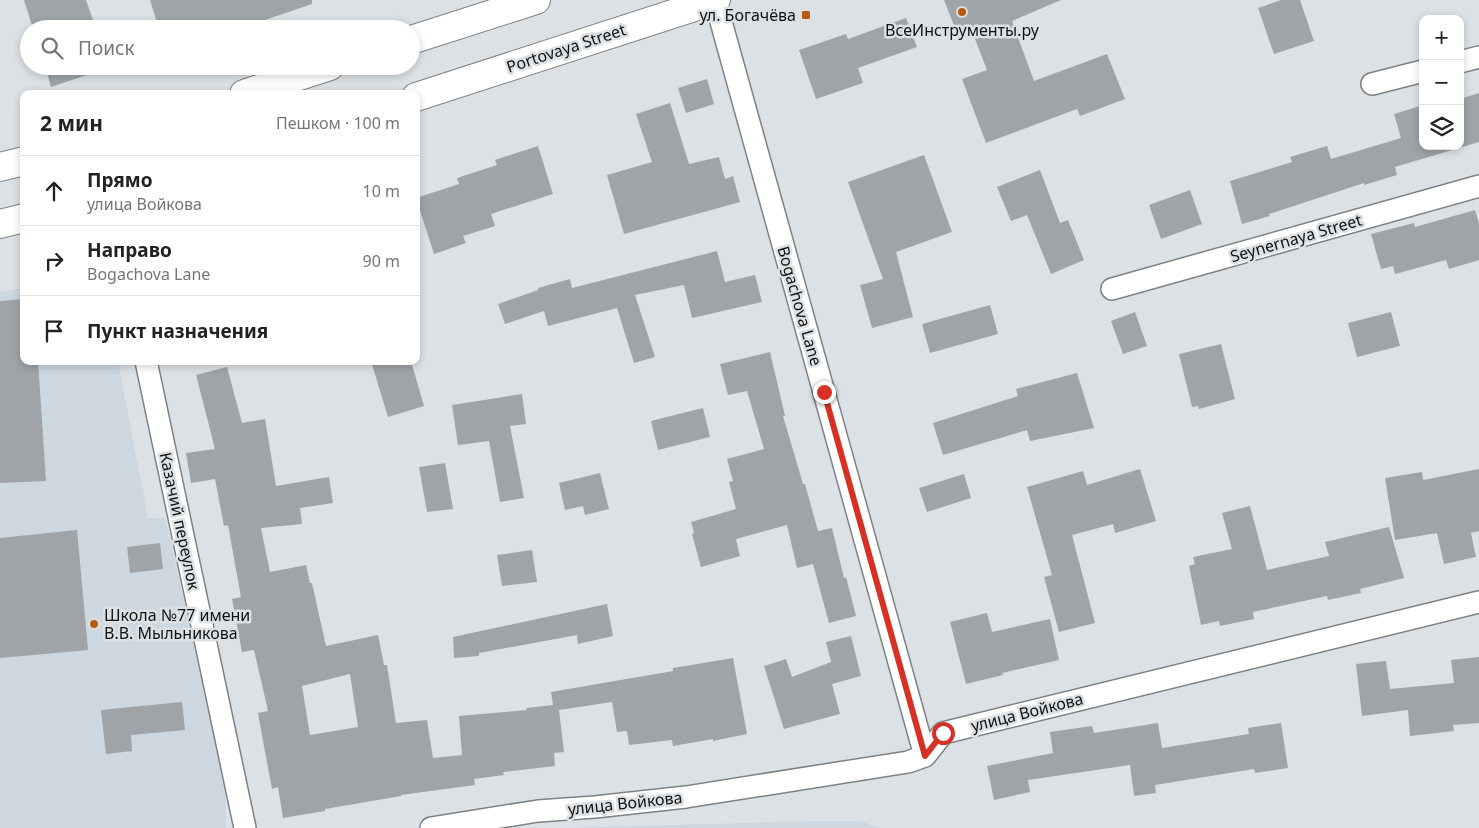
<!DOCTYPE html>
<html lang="ru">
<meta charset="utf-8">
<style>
body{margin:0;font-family:"Noto Sans",sans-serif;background:#f6f6f6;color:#222}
.controls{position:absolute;right:15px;top:15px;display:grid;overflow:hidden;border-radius:10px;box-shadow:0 2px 8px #0003}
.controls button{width:45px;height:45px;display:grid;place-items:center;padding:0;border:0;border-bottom:1px solid #e0e0e0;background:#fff;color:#222;font:25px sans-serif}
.stop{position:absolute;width:15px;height:15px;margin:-11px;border:4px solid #d93025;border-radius:50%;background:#fff}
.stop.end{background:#d93025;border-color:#fff;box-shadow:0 1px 5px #0008}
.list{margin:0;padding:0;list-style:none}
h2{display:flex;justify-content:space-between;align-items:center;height:65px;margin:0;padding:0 20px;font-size:21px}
h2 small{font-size:16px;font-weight:400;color:#767676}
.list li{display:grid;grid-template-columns:32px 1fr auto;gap:15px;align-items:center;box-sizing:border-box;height:70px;padding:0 20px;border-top:1px solid #e0e0e0}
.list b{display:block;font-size:19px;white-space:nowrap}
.list p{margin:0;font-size:16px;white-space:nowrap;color:#767676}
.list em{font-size:16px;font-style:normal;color:#767676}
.icon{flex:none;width:28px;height:28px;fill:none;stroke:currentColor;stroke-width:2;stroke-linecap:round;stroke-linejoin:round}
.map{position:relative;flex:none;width:1479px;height:828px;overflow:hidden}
.search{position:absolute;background:#fff;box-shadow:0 2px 8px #0003;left:20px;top:20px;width:400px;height:55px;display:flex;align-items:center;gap:12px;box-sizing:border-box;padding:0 18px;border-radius:28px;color:#767676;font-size:19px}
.panel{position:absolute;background:#fff;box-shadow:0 2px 8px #0003;left:20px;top:90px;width:400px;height:275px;border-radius:10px}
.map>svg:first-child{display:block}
.built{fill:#ccd7e0}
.building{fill:#9fa4a8;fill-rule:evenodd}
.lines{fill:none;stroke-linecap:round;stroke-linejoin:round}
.minor-casing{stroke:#7d8285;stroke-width:24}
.primary-casing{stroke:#7d8285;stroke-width:30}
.minor{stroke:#fff;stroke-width:21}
.primary{stroke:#fff;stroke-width:28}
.route{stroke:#d93025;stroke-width:6}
.poi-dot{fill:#b95a11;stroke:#dce1e5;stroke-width:2}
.labels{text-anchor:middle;stroke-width:5;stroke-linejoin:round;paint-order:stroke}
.poi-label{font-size:16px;fill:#101213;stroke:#dce1e5;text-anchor:end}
.street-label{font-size:16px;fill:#101213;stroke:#dce1e5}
</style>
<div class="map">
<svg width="1479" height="828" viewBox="0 0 1479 828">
<rect width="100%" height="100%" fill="#dce1e5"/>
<path class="built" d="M24,288v73h94l30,158 17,-2 61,272v39h-226v-536z
M815,821h46l16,7h-315z"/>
<path class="building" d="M24,0h62l10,29h-63z
M150,0h162v4l-73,25h-80z
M944,0h117l-49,21 22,60 73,-27 18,45 -45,17 -3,-7 -91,34 -24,-64 25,-9 -17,-44 -14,5z
M1281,0h19l14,41 -40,13 -16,-46z
M906,18l11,29 -59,21 5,15 -47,16 -17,-49 47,-16 2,5z
M45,66h63v2l-57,19z
M707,79l7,25 -28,9 -8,-25z
M1479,93v49l-84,25 2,8 -33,10v-2l-95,31 1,2 -28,8 -12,-43 62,-19 -2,-5 37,-11 4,13 70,-21 -7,-24 29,-9v41h37v-47z
M670,103l19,61 30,-7 6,22 8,-3 7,26 -116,32 -17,-59 45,-13 -16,-48z
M538,146l15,48 -62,20 4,12 -32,10 3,7 -32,11 -18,-56 43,-14 -2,-6 40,-13 -2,-5z
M924,155l28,77 -56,20 17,65 -41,11 -12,-43 23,-6 -35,-97z
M1040,170l20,53 8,-3 16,40 -33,14 -24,-59 -16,6 -14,-34z
M1190,190l12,34 -41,15 -12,-34z
M1475,210l4,13v37l-30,9 -3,-9 -51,14 -2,-8 -12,3 -10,-35 43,-11 1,4z
M717,251l8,31 30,-7 7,27 -70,16 -8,-33 -49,10 20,62 -21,6 -17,-55 -69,18 -4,-15 -39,13 -7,-20 40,-14v-2l32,-9 2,9z
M24,299v62h14l8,120 -46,2v-182z
M990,305l8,29 -68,19 -8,-29z
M1135,312l12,34 -24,8 -12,-33z
M1391,312l9,34 -43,11 -9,-34z
M1221,344l14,55 -36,10 -1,-3 -6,1 -13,-53z
M770,352l15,64h-2l20,68h2l13,47 14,-3 12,50 2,-1 10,39 -27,7 -16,-59 -16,4 -10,-43 -51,14 4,17 -39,11 -9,-33 2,-1 -3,-11 45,-13 -7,-27 4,-1 -6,-22 37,-10 -17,-58 -19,4 -8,-31z
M371,361h40l13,45 -36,11z
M227,367l15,56 23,-4 11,67 53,-9 4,26 -33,5 2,16 -41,4 9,44 36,-7 4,18h2l14,63 52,-11 6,30h3l9,58 31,-3 6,38 29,-3 -3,-39 68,-6 -1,-2 27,-3 -2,-13 122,-21v-3l60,-10 14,76 -34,7v-2l-40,7 -1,-6 -43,5 -2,-14 -10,1 -5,-30 -53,8 5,42 -10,1 1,13 -52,6 1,3 -30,4 1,6 -74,10v1l-76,13v2l-42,7 -5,-31 -6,2 -9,-48 -5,-28 10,-2 -14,-61 -12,2 -10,-53 9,-2 -13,-72 -4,1 -9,-47 -24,4 -5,-30 29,-4 -19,-74zM350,674l8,53 -48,8 -8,-49z
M1077,373l17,55 -64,13 -3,-11 -84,25 -10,-32 85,-27 -2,-7z
M522,394l4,30 -16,2 14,72 -24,4 -11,-61 -31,4 -6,-40z
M703,408l7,29 -52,13 -7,-29z
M445,463l8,46 -26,3 -8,-45z
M1140,469l16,52 -41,12 -2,-9 -41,11 23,88 -36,9 -15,-55 8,-2 -25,-88 56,-16 4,14z
M1479,469v62l-8,2 5,24 -32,7 -7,-31 -42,7 -10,-62 37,-6 1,8z
M600,473l9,36 -24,6 -2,-9 -18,4 -6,-27z
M964,474l7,24 -44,14 -8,-24z
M1250,506l17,64 62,-14 -4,-14 64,-15 15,51 -44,11 1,4 -33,7 -1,-4 -74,16 1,7 -34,7 -1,-5 -18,4 -12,-59 6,-2 -2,-7 39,-8 -10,-36z
M77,530l11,120 -88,8v-120z
M160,543l3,26 -33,4 -3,-26z
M532,550l5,32 -35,4 -5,-31z
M607,604l6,32 -35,8 -1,-9 -98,18v3l-25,2 -1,-21z
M987,613l5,19 58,-13 9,41 -57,13 1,2 -37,9 -16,-62z
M851,636l10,40 -29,8 8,30 -56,15 -20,-63 22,-7 6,18 39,-15 -5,-20z
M1479,657v66l-26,2 1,6 -44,5 -2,-26 -46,6 -6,-52 30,-3 4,28 64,-6 -3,-23z
M182,702l3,28 -54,5 1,16 -26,3 -5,-44z
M1158,723l4,25 87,-14 -1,-6 33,-5 7,45 -33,5 -1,-4 -99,16 1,8 -22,3 -4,-31 -102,15 2,12 -36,8 -7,-34 66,-13 -3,-21 42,-6 2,7z"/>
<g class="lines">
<g class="minor-casing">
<path id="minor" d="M715,0l210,756
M1460,62l19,-5
M1372,84l51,-13
M1112,289l367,-103
M146,361l99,467
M431,828l107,-17 57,-4 91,-10 222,-35 17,-6 18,-23 536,-131"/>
</g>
<g class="primary-casing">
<path id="primary" d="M411,40l125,-40
M244,94l86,-28
M416,97l300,-97
M0,167l24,-6
M0,224l24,-6"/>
</g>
<use href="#minor" class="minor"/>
<use href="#primary" class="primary"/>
</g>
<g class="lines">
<path class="route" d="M824,392l101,364 18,-23"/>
</g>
<g class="poi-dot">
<circle cx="962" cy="12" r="5"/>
<rect x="801" y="10" width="10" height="10" rx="2.5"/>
<circle cx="94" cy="624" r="5"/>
</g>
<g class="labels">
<g class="poi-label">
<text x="796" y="21">ул. Богачёва</text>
<text x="962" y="36" text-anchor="middle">ВсеИнструменты.ру</text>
<text x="104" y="621" text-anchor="start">Школа №77 имени<tspan x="104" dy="18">В.В. Мыльникова</tspan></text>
</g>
<g class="street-label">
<text transform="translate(566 48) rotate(-18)" y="6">Portovaya Street</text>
<text transform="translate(1296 238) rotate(-16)" y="6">Seynernaya Street</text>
<text transform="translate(800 306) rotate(74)" y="6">Bogachova Lane</text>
<text transform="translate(180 521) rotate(78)" y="6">Казачий переулок</text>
<text transform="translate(1027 712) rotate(-14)" y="6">улица Войкова</text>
<text transform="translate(625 803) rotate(-6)" y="6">улица Войкова</text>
</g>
</g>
</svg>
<div class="controls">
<button>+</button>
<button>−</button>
<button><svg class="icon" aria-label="layers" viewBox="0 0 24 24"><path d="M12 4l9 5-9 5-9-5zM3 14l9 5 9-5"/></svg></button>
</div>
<div class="stop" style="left:943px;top:733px"></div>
<div class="stop end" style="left:824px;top:392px"></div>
<div class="search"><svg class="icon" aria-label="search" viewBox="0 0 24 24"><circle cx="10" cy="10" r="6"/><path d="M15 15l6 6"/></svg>Поиск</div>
<section class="panel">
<h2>2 мин<small>Пешком · 100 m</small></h2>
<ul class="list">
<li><svg class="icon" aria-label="ahead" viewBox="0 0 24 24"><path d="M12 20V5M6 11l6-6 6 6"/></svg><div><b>Прямо</b><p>улица Войкова</p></div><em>10 m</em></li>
<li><svg class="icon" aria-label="right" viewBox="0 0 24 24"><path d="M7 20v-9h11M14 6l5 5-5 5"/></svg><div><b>Направо</b><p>Bogachova Lane</p></div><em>90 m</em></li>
<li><svg class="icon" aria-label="arrive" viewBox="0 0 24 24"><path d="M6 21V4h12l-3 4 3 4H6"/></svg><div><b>Пункт назначения</b></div></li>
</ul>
</section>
</div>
